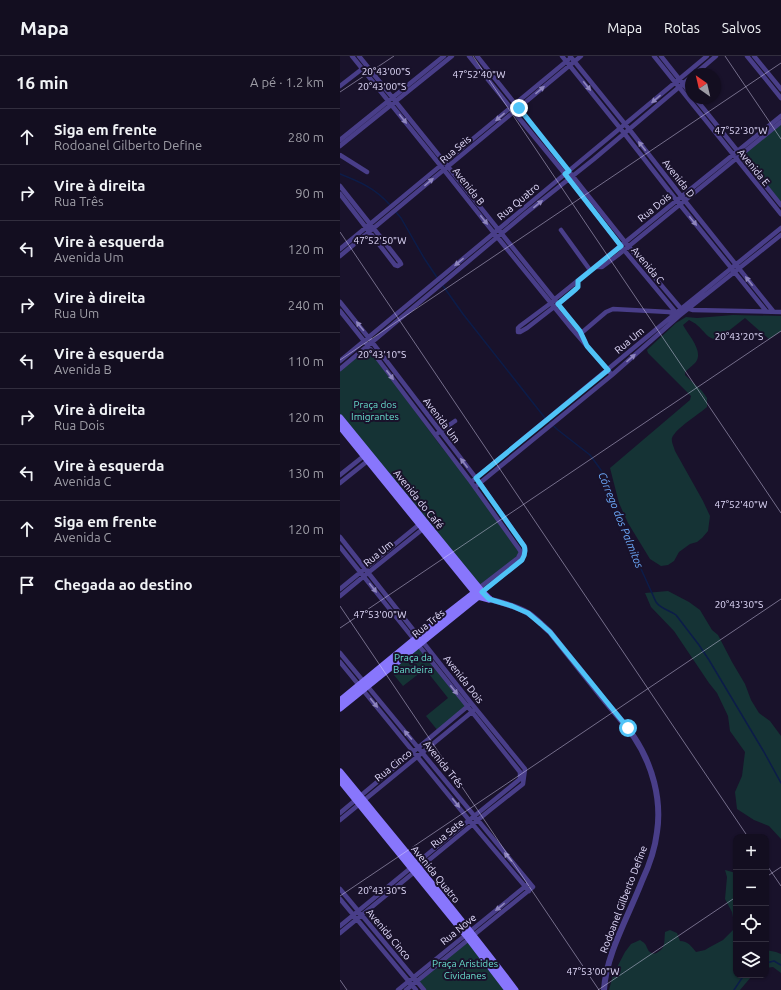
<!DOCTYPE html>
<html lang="pt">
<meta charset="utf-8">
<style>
body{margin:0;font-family:Ubuntu,sans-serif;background:#1c1729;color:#f1f3f6}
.controls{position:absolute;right:12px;bottom:12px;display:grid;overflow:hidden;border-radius:8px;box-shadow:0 1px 3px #0004}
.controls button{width:36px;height:36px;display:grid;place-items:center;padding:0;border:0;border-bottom:1px solid #322e3e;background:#130e20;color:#f1f3f6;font:20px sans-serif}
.compass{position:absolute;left:345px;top:12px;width:36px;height:36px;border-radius:50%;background:#130e20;box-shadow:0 1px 3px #0004;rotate:326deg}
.stop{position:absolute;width:12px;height:12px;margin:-9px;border:3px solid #4fc3f7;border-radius:50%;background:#fff}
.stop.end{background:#4fc3f7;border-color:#fff;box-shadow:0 1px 4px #0008}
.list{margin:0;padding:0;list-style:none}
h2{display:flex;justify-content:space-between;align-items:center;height:52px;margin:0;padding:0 16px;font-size:17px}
h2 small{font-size:13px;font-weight:400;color:#9d9ca5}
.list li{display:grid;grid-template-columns:26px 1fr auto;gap:12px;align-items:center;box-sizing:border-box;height:56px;padding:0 16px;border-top:1px solid #322e3e}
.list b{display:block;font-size:15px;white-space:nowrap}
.list p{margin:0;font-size:13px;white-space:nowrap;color:#9d9ca5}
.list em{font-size:13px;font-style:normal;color:#9d9ca5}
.icon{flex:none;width:22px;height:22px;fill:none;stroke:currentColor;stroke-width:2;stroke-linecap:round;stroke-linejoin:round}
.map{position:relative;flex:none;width:441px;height:934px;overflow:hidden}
header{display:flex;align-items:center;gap:24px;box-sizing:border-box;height:56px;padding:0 20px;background:#130e20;border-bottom:1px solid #322e3e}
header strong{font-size:19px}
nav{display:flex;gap:22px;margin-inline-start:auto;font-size:14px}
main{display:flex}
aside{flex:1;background:#130e20}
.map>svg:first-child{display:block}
.green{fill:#153335}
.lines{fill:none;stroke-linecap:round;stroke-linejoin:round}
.stream{stroke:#0c1c49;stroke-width:1.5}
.minor{stroke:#493e89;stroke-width:4.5}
.tertiary{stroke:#493e89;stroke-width:6}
.secondary{stroke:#8876fc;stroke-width:7}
.oneway{fill:#8f86be}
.route{stroke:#4fc3f7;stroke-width:5}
.ticks{fill:none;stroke:#e4ddfe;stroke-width:1;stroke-opacity:0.45}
.labels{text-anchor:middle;stroke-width:4;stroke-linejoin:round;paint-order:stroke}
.street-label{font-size:10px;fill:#e4ddfe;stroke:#19122b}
.park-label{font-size:10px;fill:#68dfce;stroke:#19122b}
.water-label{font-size:11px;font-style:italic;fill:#6daafc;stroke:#19122b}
.ticks-label{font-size:10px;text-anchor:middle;fill:#e4ddfe;stroke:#19122b;stroke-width:4;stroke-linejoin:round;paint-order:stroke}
</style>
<header>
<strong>Mapa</strong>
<nav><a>Mapa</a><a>Rotas</a><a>Salvos</a></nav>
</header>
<main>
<aside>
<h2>16 min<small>A pé · 1.2 km</small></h2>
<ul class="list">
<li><svg class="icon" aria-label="ahead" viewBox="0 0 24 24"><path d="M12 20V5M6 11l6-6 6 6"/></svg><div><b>Siga em frente</b><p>Rodoanel Gilberto Define</p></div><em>280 m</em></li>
<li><svg class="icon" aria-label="right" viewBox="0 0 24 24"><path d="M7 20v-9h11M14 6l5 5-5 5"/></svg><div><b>Vire à direita</b><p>Rua Três</p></div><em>90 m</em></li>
<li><svg class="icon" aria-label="left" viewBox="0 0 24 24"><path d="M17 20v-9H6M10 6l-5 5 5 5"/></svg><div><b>Vire à esquerda</b><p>Avenida Um</p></div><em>120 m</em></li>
<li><svg class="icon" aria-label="right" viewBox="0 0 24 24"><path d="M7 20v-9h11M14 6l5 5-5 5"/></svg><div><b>Vire à direita</b><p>Rua Um</p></div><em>240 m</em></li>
<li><svg class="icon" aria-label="left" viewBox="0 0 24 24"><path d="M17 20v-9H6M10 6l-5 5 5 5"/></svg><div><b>Vire à esquerda</b><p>Avenida B</p></div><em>110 m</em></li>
<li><svg class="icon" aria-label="right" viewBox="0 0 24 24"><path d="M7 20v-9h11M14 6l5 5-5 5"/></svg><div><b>Vire à direita</b><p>Rua Dois</p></div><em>120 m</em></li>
<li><svg class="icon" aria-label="left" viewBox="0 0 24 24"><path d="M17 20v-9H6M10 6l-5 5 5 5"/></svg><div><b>Vire à esquerda</b><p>Avenida C</p></div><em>130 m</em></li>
<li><svg class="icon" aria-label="ahead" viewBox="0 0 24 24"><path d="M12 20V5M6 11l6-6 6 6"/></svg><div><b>Siga em frente</b><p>Avenida C</p></div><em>120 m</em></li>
<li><svg class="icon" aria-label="arrive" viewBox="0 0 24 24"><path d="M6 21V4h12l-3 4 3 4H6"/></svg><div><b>Chegada ao destino</b></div></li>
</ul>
</aside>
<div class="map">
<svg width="441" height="934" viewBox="0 0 441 934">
<rect width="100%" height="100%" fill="#19122b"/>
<path class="green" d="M441,66v83l-40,-50z
M393,259l48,1v15l-12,8 -24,-21 -28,22c-9,-1 -13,-9 -20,-15 -2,-2 -6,-4 -8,-5l-6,5c5,10 22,27 12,38 -3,3 -7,6 -10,9v3l17,16 5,7v9c-9,8 -31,21 -35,31 -1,4 2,9 3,13l28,50 7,15 -2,15 -6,7 -5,4 -7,2 -11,8 -5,9 -6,4 -7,1 -11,-7 -22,-36 -9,-20 -9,-35 80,-68 1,-4 -43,-43 -1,-3 2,-2 27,-25 10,-6 11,1z
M28,292l72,97 30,37 50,72 -41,34 -139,-174v-43z
M328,535l21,11 11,8 12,20 6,5 14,27 13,22 6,16 8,13 11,8 11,15v103l-12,-13 -15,-6 -17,-11 -2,-17 7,-16 3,-24 -15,-21 -2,-15 -11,-23 -8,-10 -35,-52 -23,-24 -6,-14z
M78,588l49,63 -29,24 -12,-15 22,-18 -23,-29 -22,17 -14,-17z
M385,814l11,3v102h18c-6,4 -9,10 -14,15h-131l4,-15 12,-23 6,-8 9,-4c1,1 4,2 5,4 2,2 2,6 5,8 3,2 5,2 8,0 8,-4 6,-12 7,-20l5,-2 7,3 3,8c8,0 11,5 16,11l9,-2 5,-3 13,-7 12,-12 -3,-16 -7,-13 2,-22z
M129,883l39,51h-84l-7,-9z
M426,894l10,2 5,2v19l-8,-6 -7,1z"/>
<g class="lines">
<path class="stream" d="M0,118c20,8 35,14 50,31
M55,155l6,7 23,40 12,18 27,38 82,104
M208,365l10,9 32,25 11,15 4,7 6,14 16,47 29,64c5,7 13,8 20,13l23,30 10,15 55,92 17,31
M426,907l8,-2 7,4
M394,934l8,-12 3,-3"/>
<path class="minor" d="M12,0l92,114 50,63 78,96 40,46
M19,0c73,91 147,182 219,273l7,12
M129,0l45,56 55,67 55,71 54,65
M137,0l152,191 54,64
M222,0l62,77 53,68 89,110
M230,0l59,73 56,72 88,110
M314,0l127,158
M321,0l30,38
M407,0l34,42
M414,0l27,33
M355,18l21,-18
M0,30l22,-17
M355,42l86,107
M0,84l104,-84
M0,90l112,-90
M0,99l27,17
M0,130l53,67 7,9 1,2 -3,2 -3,-1 -55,-71
M221,174l29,40
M0,193l228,-189
M0,200l241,-200
M255,211h7l16,-12 163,-133
M237,225v6l-5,6 -45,35 -7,4h-2v-4l2,-2 31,-23 4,-4 226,-183
M0,246l32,40 104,136 49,69v5l-3,8 -40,32
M347,252l6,2 88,2
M0,255l28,35 103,136 48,67 2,3 -3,6 -39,30
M239,279l27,-23 7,-3 56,3 6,2 1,2
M0,305l367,-305
M0,313l186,-156 68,-54 97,-82
M98,377l17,-12
M0,419l25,-20
M131,426l205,-169 105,-85
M0,427l30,-24
M135,431l137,-112 67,-59 102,-81
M0,481l131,166 54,66 -2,15 -33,26 -150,123
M0,491l180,225v3
M0,533l81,-66
M0,540l29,-24 55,-44
M0,597l193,234 -127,103
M0,606l129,158 60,71
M0,757l128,-107
M0,764l133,-109
M0,833l84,101
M0,843l76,91
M0,870l111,-91 69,-56v-4
M58,934l129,-105"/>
<path class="tertiary" d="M149,543c13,4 28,7 39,14 8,5 15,13 22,19 18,23 37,46 55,69 10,12 20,23 29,36 18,27 28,62 23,95 -2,17 -8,34 -15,49 -13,34 -36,73 -38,109"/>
<path class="secondary" d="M0,362l142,174 7,7
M0,370l138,170 11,3
M0,645l79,-65 54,-42
M0,652l141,-114
M0,716c59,72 119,143 175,218
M0,724l126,155 42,55"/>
</g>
<defs><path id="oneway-solid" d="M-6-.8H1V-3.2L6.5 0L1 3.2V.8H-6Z"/></defs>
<g class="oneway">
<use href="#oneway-solid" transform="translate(247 30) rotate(51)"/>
<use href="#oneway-solid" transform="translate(200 34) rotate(-40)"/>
<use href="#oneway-solid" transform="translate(316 43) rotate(140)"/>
<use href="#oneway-solid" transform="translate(160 61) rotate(140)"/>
<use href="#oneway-solid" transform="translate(63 63) rotate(51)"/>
<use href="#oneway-solid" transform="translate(302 90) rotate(-128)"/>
<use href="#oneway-solid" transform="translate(89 126) rotate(-40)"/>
<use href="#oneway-solid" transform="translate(198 148) rotate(-39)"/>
<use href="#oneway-solid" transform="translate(144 164) rotate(52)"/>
<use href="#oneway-solid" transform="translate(353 165) rotate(51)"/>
<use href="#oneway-solid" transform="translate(119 206) rotate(140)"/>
<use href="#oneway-solid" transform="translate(409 225) rotate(-128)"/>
<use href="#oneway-solid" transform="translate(20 270) rotate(-129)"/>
<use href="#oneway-solid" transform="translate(291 302) rotate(-41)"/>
<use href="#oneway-solid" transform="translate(50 319) rotate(53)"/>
<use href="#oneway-solid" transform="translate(124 407) rotate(-127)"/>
<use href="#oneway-solid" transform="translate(33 532) rotate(52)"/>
<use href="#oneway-solid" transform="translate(114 634) rotate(52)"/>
<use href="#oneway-solid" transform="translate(34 647) rotate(51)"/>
<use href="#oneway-solid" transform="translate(68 679) rotate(-130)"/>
<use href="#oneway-solid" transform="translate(116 747) rotate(51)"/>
<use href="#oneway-solid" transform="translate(168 801) rotate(-130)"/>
<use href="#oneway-solid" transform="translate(160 851) rotate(141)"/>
</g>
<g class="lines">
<path class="route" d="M179,52l50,63 -4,3 56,72 -43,35v6l-2,2 -18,15 22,27 7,15 21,24 -132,108 48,68c2,5 1,9 -2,14l-40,32 7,7 23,7 16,7 13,11 9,8 78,96"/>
</g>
<path class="ticks" d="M133,0l308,457M385,0l56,83M0,36l54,-36M0,176l408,605M0,304l441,-297M0,550l259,384M0,572l441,-297M426,808l15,22M426,821l15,-10M0,840l441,-297M0,924l7,10M258,934l138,-93"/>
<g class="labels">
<g class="street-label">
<text transform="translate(115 93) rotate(-40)" y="4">Rua Seis</text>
<text transform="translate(414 111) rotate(51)" y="4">Avenida E</text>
<text transform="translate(339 122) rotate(52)" y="4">Avenida D</text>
<text transform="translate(129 130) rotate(52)" y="4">Avenida B</text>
<text transform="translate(178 145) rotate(-40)" y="4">Rua Quatro</text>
<text transform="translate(314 151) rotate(-39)" y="4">Rua Dois</text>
<text transform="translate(308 209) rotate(50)" y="4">Avenida C</text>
<text transform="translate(289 284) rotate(-40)" y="4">Rua Um</text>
<text transform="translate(102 364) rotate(53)" y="4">Avenida Um</text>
<text transform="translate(79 443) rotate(51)" y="4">Avenida do Café</text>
<text transform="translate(38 497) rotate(-39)" y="4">Rua Um</text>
<text transform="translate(88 567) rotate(-39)" y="4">Rua Três</text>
<text transform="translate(124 623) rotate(52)" y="4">Avenida Dois</text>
<text transform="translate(104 708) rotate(51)" y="4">Avenida Três</text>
<text transform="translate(53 709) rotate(-39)" y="4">Rua Cinco</text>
<text transform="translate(107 777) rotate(-39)" y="4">Rua Sete</text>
<text transform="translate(96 818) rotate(51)" y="4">Avenida Quatro</text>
<text transform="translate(283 843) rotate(-69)" y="4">Rodoanel Gilberto Define</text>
<text transform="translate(118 873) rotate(-39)" y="4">Rua Nove</text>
<text transform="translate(49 878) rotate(50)" y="4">Avenida Cinco</text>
</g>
<g class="park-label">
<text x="35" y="352">Praça dos<tspan x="35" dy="12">Imigrantes</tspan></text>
<text x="73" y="605">Praça da<tspan x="73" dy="12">Bandeira</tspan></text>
<text x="125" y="911">Praça Aristides<tspan x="125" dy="12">Cividanes</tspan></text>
</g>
<g class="water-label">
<text transform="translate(281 464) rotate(68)" y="4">Córrego dos Palmitos</text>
</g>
</g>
<g class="ticks-label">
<text x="46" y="19">20°43'00"S</text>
<text x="139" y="22">47°52'40"W</text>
<text x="42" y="34">20°43'00"S</text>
<text x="401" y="78">47°52'30"W</text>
<text x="40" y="188">47°52'50"W</text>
<text x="399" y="284">20°43'20"S</text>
<text x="42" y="302">20°43'10"S</text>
<text x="401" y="452">47°52'40"W</text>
<text x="399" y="552">20°43'30"S</text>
<text x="40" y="562">47°53'00"W</text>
<text x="42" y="838">20°43'30"S</text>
<text x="253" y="919">47°53'00"W</text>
</g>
</svg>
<div class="controls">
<button>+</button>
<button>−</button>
<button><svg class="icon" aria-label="locate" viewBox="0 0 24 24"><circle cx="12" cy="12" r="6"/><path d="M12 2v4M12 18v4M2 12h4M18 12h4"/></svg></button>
<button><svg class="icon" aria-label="layers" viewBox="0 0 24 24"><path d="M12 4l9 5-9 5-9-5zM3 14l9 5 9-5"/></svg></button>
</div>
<svg class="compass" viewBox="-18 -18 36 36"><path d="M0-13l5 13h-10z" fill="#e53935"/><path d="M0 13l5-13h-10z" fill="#9d9ca5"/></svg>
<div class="stop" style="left:288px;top:672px"></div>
<div class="stop end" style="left:179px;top:52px"></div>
</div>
</main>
